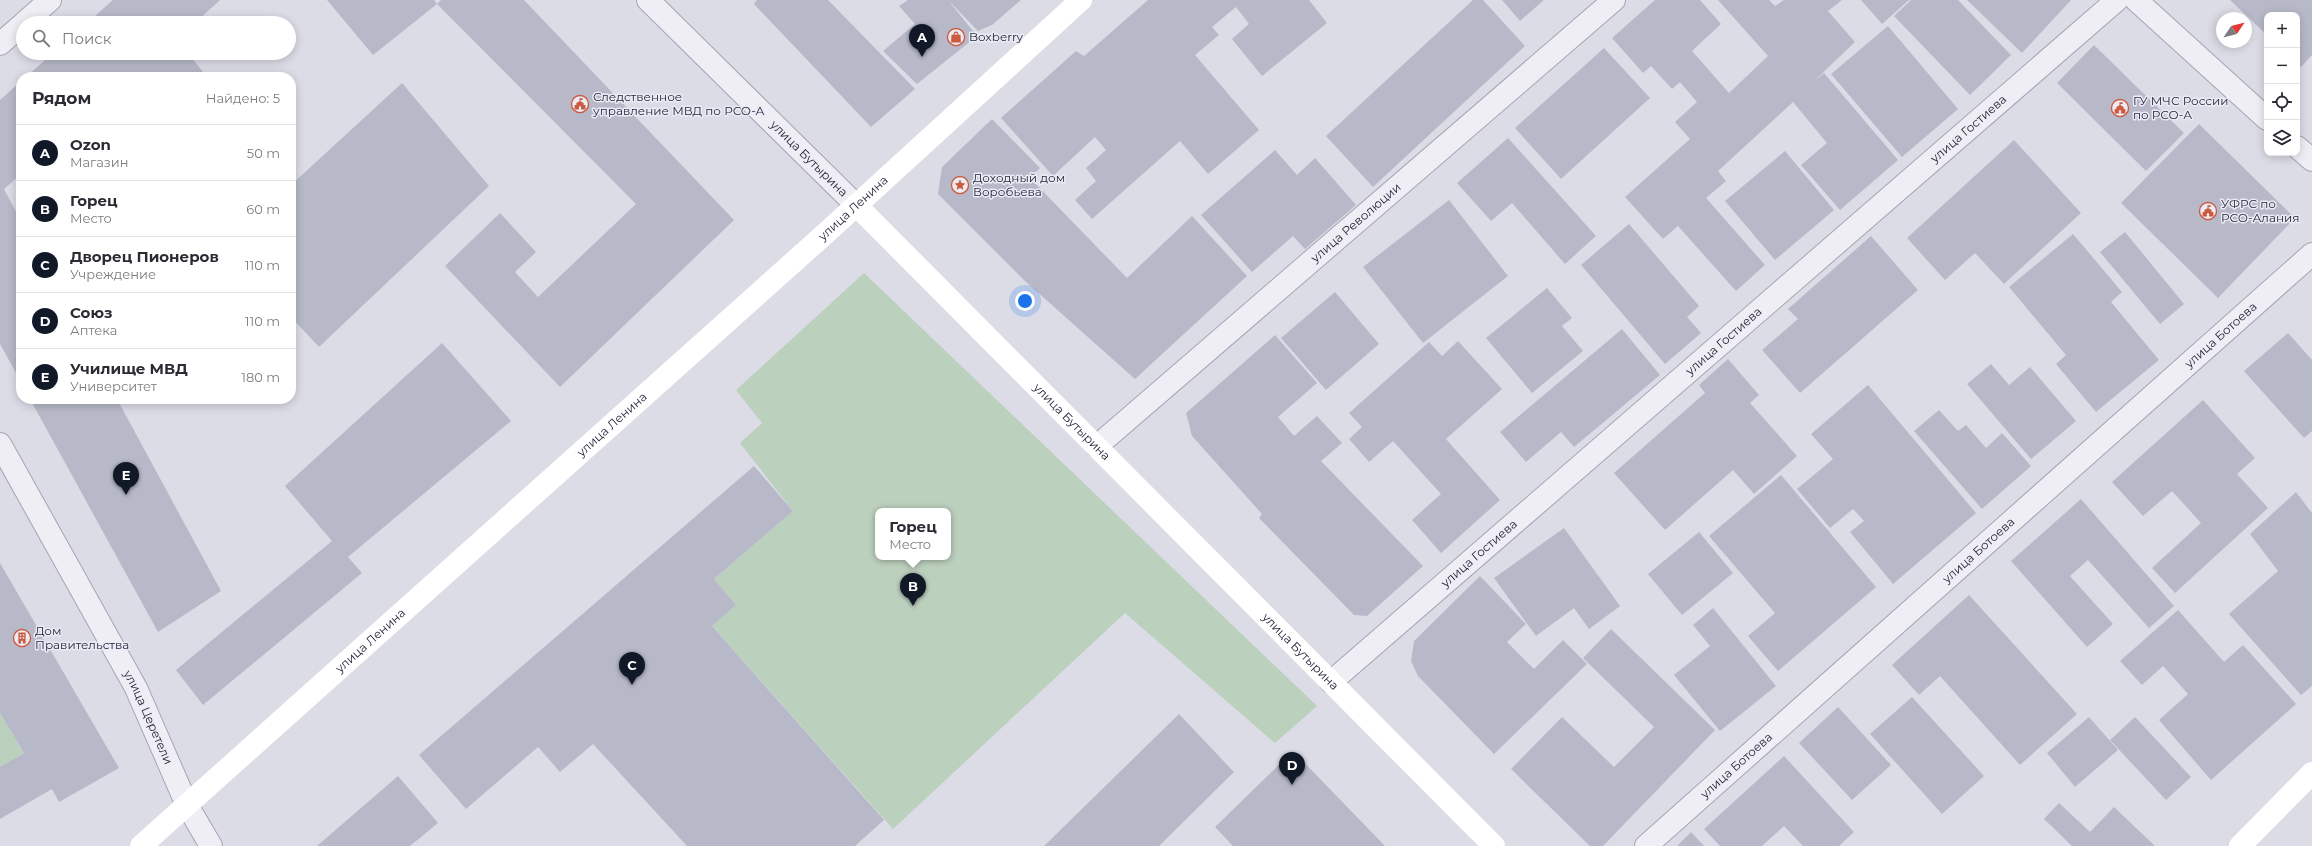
<!DOCTYPE html>
<html lang="ru">
<meta charset="utf-8">
<style>
body{margin:0;font-family:Montserrat,sans-serif;background:#f7f7f7;color:#2b2b33}
.controls{position:absolute;right:12px;top:12px;display:grid;overflow:hidden;border-radius:8px;box-shadow:0 2px 10px #0003}
.controls button{width:36px;height:36px;display:grid;place-items:center;padding:0;border:0;border-bottom:1px solid #e1e1e2;background:#fff;color:#2b2b33;font:20px sans-serif}
.compass{position:absolute;left:2216px;top:12px;width:36px;height:36px;border-radius:50%;background:#fff;box-shadow:0 2px 10px #0003;rotate:55deg}
.you{position:absolute;left:1025px;top:301px;width:14px;height:14px;margin:-10px;border:3px solid #fff;border-radius:50%;background:#1a73e8;box-shadow:0 0 0 6px #1a73e833}
.badge{display:grid;place-items:center;width:26px;height:26px;border-radius:50%;background:#111827;color:#fff;font-size:13px;font-weight:700}
.pin{position:absolute;translate:-50% -33px;filter:drop-shadow(0 1px 2px #0008)}
.pin::after{content:'';position:absolute;top:21px;width:14px;height:12px;background:inherit;clip-path:polygon(0 0,100% 0,50% 100%)}
.popup{position:absolute;left:875px;top:508px;width:76px;height:52px;box-sizing:border-box;display:grid;place-content:center;border-radius:8px;background:#fff;filter:drop-shadow(0 1px 3px #0005);font-size:13px;white-space:nowrap;color:#7c7c81}
.popup b{font-size:15px;color:#2b2b33}
.popup::after{content:'';position:absolute;left:50%;top:100%;margin-left:-8px;border:8px solid transparent;border-top-color:#fff}
.list{margin:0;padding:0;list-style:none}
h2{display:flex;justify-content:space-between;align-items:center;height:52px;margin:0;padding:0 16px;font-size:17px}
h2 small{font-size:13px;font-weight:400;color:#7c7c81}
.list li{display:grid;grid-template-columns:26px 1fr auto;gap:12px;align-items:center;box-sizing:border-box;height:56px;padding:0 16px;border-top:1px solid #e1e1e2}
.list b{display:block;font-size:15px;white-space:nowrap}
.list p{margin:0;font-size:13px;white-space:nowrap;color:#7c7c81}
.list em{font-size:13px;font-style:normal;color:#7c7c81}
.icon{flex:none;width:22px;height:22px;fill:none;stroke:currentColor;stroke-width:2;stroke-linecap:round;stroke-linejoin:round}
.map{position:relative;flex:none;width:2312px;height:846px;overflow:hidden}
.search{position:absolute;background:#fff;box-shadow:0 2px 10px #0003;left:16px;top:16px;width:280px;height:44px;display:flex;align-items:center;gap:10px;box-sizing:border-box;padding:0 14px;border-radius:22px;color:#7c7c81;font-size:15px}
.panel{position:absolute;background:#fff;box-shadow:0 2px 10px #0003;left:16px;top:72px;width:280px;height:332px;border-radius:16px}
.map>svg:first-child{display:block}
.green{fill:#bcd0be;fill-rule:evenodd}
.building{fill:#b8b9c8}
.lines{fill:none;stroke-linecap:round;stroke-linejoin:round}
.pedestrian-casing{stroke:#a4a5b3;stroke-width:24}
.minor-casing{stroke:#a4a5b3;stroke-width:24}
.pedestrian{stroke:#eeeef4;stroke-width:22}
.minor{stroke:#eeeef4;stroke-width:22}
.secondary{stroke:#fff;stroke-width:22}
.labels{text-anchor:middle;stroke-width:3;stroke-linejoin:round;paint-order:stroke}
.poi-label{font-size:12px;fill:#25263c;stroke:#eaebf4;text-anchor:start}
.street-label{font-size:12px;fill:#25263c;stroke:#eaebf4}
</style>
<div class="map">
<svg width="2312" height="846" viewBox="0 0 2312 846">
<rect width="100%" height="100%" fill="#dbdce6"/>
<path class="green" d="M864,273l453,433 -42,37 -150,-130 -232,216 -181,-203 24,-21 -22,-26 79,-68 -53,-68 22,-20 -26,-33zM878,511h70v46h-70z
M0,713l24,40 -24,14z"/>
<path class="building" d="M113,0h107l-25,23h-108z
M327,0h107l3,4 4,-4h83l210,220 -174,167 -115,-121 55,-53 36,39 -21,20 23,25 98,-93 -199,-200 -64,51z
M757,0h71l87,89 -44,38 -117,-123z
M908,0h40l29,36 -60,48 -34,-33 32,-27 -16,-18z
M948,0h73l-29,25 -14,6z
M1148,0h161l18,23 -65,53 -30,-37 17,-15 -13,-17 -24,20 7,8 -24,20 64,75 -51,44 -28,-33 -88,78 -17,-19 21,-19 -10,-13 20,-18 -11,-13 -42,39 -52,-58 75,-67 8,5z
M1473,0h10l42,46 -152,141 -47,-51z
M1502,0h42l-24,21z
M1655,0h45l21,24 -29,27 37,42 39,-37 -50,-56h51l6,6 9,-6h58l-14,11 27,31 -43,41 12,-10 74,87 -58,50 -39,-45 26,-22 -34,-41 -75,69 8,10 -20,17 59,67 -29,26 -58,-65 -15,13 -38,-42 65,-58 -15,-17 22,-20 -17,-20 -8,7 -21,-23 -8,7 -31,-35z
M1861,0h48l-27,24z
M1911,0h47l53,55 -41,40 -76,-79z
M1967,0h104l-49,53z
M2230,0h82v55l-11,12 -4,-3v-49h-30v20z
M1888,26l70,83 -56,48 -71,-83z
M2094,45l90,88 -38,38 -89,-88z
M1604,48l46,50 -89,81 -46,-51z
M53,53h135l19,24h-181z
M21,81v93l-17,15 17,32v161l-21,-38v-244z
M402,83l87,103 -170,161 -28,-30v-132z
M992,119l48,49 -10,10 97,100 65,-62 55,60 -112,103 -110,-98 -87,-87 4,-27z
M2199,124l96,94 -77,80 -97,-95z
M1508,138l88,98 -31,28 -53,-61 -21,18 -34,-38z
M2014,140l67,73 -77,71 -29,-31 -30,27 -38,-42z
M1275,150l22,25 18,-17 41,47 -51,44 -12,-13 -41,36 -51,-57z
M1785,151l49,59 -59,50 -50,-59z
M1449,200l59,76 -85,67 -60,-76z
M1629,224l70,82 -12,11 14,16 -36,31 -84,-99z
M2125,232l59,72 -24,20 -60,-72z
M2073,234l49,58 -11,10 48,58 -63,52 -40,-48 10,-9 -57,-68z
M1871,236l47,54 -118,103 -38,-43 36,-31 -10,-10z
M1547,288l25,30 -10,8 21,25 -51,42 -46,-55z
M1335,292l44,52 -53,46 -45,-52z
M1622,329l38,46 -86,72 -13,-15 -35,30 -26,-30z
M2288,333l24,27v71l-8,7 -60,-67z
M1275,335l42,48 -39,34 16,19 23,-20 25,27 -21,18 102,105 -56,50 -13,-1 -95,-97 3,-4 -70,-78 -6,-23z
M1458,341l44,48 -56,50 54,61 -59,53 -29,-33 29,-26 -48,-53 -24,21 -20,-23 13,-12 -13,-14 80,-71 13,14z
M442,343l69,78 -163,136 14,16 -159,132 -27,-35 156,-129 -47,-55z
M1728,359l31,36 -9,8 47,53 -43,38 -21,-24 -68,60 -51,-57 91,-80 -6,-8z
M1991,364l18,21 21,-18 46,54 -45,38 -64,-75z
M1868,385l108,128 -83,71 -43,-52 14,-11 -11,-12 -23,19 -33,-39 36,-30 -22,-25z
M30,399h87l104,192 -63,41z
M2203,400l52,58 -18,16 31,34 -93,85 -23,-25 49,-45 -29,-32 -29,25 -31,-34z
M1939,410l19,21 8,-6 20,23 16,-15 29,33 -49,43 -68,-78z
M754,466l39,45 -79,68 22,26 -24,21 172,194 -29,26h-168l-94,-102 -33,28 -22,-25 -72,62 -47,-54z
M1781,475l95,112 -98,84 -30,-35 27,-23 -66,-77z
M2296,492l16,21v173l-11,9 -72,-81 49,-43 -28,-37z
M2081,499l93,107 -25,22 -61,-68 -18,16 43,48 -26,23 -76,-86z
M1564,528l56,78 -31,23 -15,-21 -38,28 -42,-58z
M1699,532l34,41 -51,42 -34,-41z
M0,563l119,205 -60,34 -7,-13 -52,30v-52l24,-14 -24,-40z
M1480,576l46,48 -19,18 27,27 29,-29 24,24 -93,90 -76,-78 -7,-15 3,-20z
M1969,595l108,119 -57,51 -80,-89 -21,19 -27,-30z
M1713,608l63,78 -56,45 -46,-56 36,-29 -17,-21z
M2178,610l46,52 19,-17 53,59 -85,76 -52,-60 29,-26 -25,-28 -21,19 -22,-24z
M1611,629l104,101 -112,116h-13l-79,-77 51,-52 52,50 40,-40 -71,-69z
M1912,697l72,79 -42,38 -72,-80z
M1838,707l53,58 -39,35 -53,-57z
M1179,714l55,58 -75,74h-115z
M2089,717l29,33 -43,37 -28,-34z
M2135,717l56,60 -25,23 -56,-60z
M1293,751l92,95h-152l-18,-19z
M1784,756l70,76 -15,14h-36l-19,-20 -22,20h-42l-16,-17z
M398,776l40,47 -28,23h-93z
M2059,803l31,29 24,-25 41,39h-83l-28,-27z
M1691,832l13,14h-27z"/>
<g class="lines">
<g class="pedestrian-casing">
<path id="pedestrian" d="M24,23l26,-23
M0,44l23,-20"/>
</g>
<g class="minor-casing">
<g id="minor">
<path id="s1" d="M648,0l208,205"/>
<path d="M2136,0l131,119"/>
<path d="M2297,147l15,13"/>
<path id="s2" d="M0,444l136,244 51,117 24,41"/>
<path id="s3" d="M1097,446l517,-446"/>
<path id="s4" d="M1331,682l786,-682"/>
<path id="s5" d="M1646,846l666,-592"/>
</g>
</g>
<use href="#pedestrian" class="pedestrian"/>
<use href="#minor" class="minor"/>
<g class="secondary">
<path id="s6" d="M856,205l638,641"/>
<path id="s7" d="M141,846l685,-613 255,-233"/>
<path d="M2240,846l72,-73"/>
</g>
</g>
<defs>
<g id="shop-ring" transform="scale(0.9)"><circle r="9.5" fill="#eaebf4" stroke="#cd5a3d" stroke-width="1.5"/><path d="M-5-2.5h2.3a2.7 3.5 0 0 1 5.4 0H5L5.5 6h-11ZM-1.5-2.5h3a1.5 2.3 0 0 0-3 0Z" fill="#cd5a3d"/></g>
<g id="civic-ring" transform="scale(0.9)"><circle r="9.5" fill="#eaebf4" stroke="#cd5a3d" stroke-width="1.5"/><path d="M-.6-6.5H3V-4.5H.6V-3L4-1V1h2V6H-6V1h2V-1L-.6-3ZM-1.2 2.5V6h2.4V2.5Z" fill="#cd5a3d"/></g>
<g id="sight-ring" transform="scale(0.9)"><circle r="9.5" fill="#eaebf4" stroke="#cd5a3d" stroke-width="1.5"/><path d="M0-6L1.8-2.2L6-1.7L2.9 1.2L3.7 5.4L0 3.3L-3.7 5.4L-2.9 1.2L-6-1.7L-1.8-2.2Z" fill="#cd5a3d"/></g>
<g id="building-ring" transform="scale(0.9)"><circle r="9.5" fill="#eaebf4" stroke="#cd5a3d" stroke-width="1.5"/><path d="M-4-6H4V6H1V3H-1V6H-4ZM-2.5-4.3h1.7v1.8h-1.7ZM.8-4.3h1.7v1.8H.8ZM-2.5-1h1.7V.8h-1.7ZM.8-1h1.7V.8H.8Z" fill="#cd5a3d"/></g>
</defs>
<g fill-rule="evenodd">
<use href="#shop-ring" x="956" y="37"/>
<use href="#civic-ring" x="580" y="104"/>
<use href="#civic-ring" x="2120" y="108"/>
<use href="#sight-ring" x="960" y="185"/>
<use href="#civic-ring" x="2208" y="211"/>
<use href="#building-ring" x="22" y="638"/>
</g>
<g class="labels">
<g class="poi-label">
<text x="969" y="41">Boxberry</text>
<text x="593" y="101">Следственное<tspan x="593" dy="14">управление МВД по РСО-А</tspan></text>
<text x="2133" y="105">ГУ МЧС России<tspan x="2133" dy="14">по РСО-А</tspan></text>
<text x="973" y="182">Доходный дом<tspan x="973" dy="14">Воробьева</tspan></text>
<text x="2221" y="208">УФРС по<tspan x="2221" dy="14">РСО-Алания</tspan></text>
<text x="35" y="635">Дом<tspan x="35" dy="14">Правительства</tspan></text>
</g>
<g class="street-label">
<text dy="4" stroke="none"><textPath href="#s4" startOffset="844">улица Гостиева</textPath></text>
<text dy="4" stroke="none"><textPath href="#s1" startOffset="226">улица Бутырина</textPath></text>
<text dy="4" stroke="none"><textPath href="#s7" startOffset="956">улица Ленина</textPath></text>
<text dy="4" stroke="none"><textPath href="#s3" startOffset="342">улица Революции</textPath></text>
<text dy="4" stroke="none"><textPath href="#s5" startOffset="769">улица Ботоева</textPath></text>
<text dy="4" stroke="none"><textPath href="#s4" startOffset="520">улица Гостиева</textPath></text>
<text dy="4" stroke="none"><textPath href="#s6" startOffset="306">улица Бутырина</textPath></text>
<text dy="4" stroke="none"><textPath href="#s7" startOffset="632">улица Ленина</textPath></text>
<text dy="4" stroke="none"><textPath href="#s5" startOffset="445">улица Ботоева</textPath></text>
<text dy="4" stroke="none"><textPath href="#s4" startOffset="196">улица Гостиева</textPath></text>
<text dy="4" stroke="none"><textPath href="#s7" startOffset="308">улица Ленина</textPath></text>
<text dy="4" stroke="none"><textPath href="#s6" startOffset="630">улица Бутырина</textPath></text>
<text dy="4" stroke="none"><textPath href="#s2" startOffset="311">улица Церетели</textPath></text>
<text dy="4" stroke="none"><textPath href="#s5" startOffset="121">улица Ботоева</textPath></text>
</g>
</g>
</svg>
<div class="controls">
<button>+</button>
<button>−</button>
<button><svg class="icon" aria-label="locate" viewBox="0 0 24 24"><circle cx="12" cy="12" r="6"/><path d="M12 2v4M12 18v4M2 12h4M18 12h4"/></svg></button>
<button><svg class="icon" aria-label="layers" viewBox="0 0 24 24"><path d="M12 4l9 5-9 5-9-5zM3 14l9 5 9-5"/></svg></button>
</div>
<svg class="compass" viewBox="-18 -18 36 36"><path d="M0-13l5 13h-10z" fill="#e53935"/><path d="M0 13l5-13h-10z" fill="#7c7c81"/></svg>
<div class="you"></div>
<div class="pin badge" style="left:922px;top:57px">A</div>
<div class="pin badge" style="left:913px;top:606px">B</div>
<div class="popup"><b>Горец</b>Место</div>
<div class="pin badge" style="left:632px;top:685px">C</div>
<div class="pin badge" style="left:1292px;top:785px">D</div>
<div class="pin badge" style="left:126px;top:495px">E</div>
<div class="search"><svg class="icon" aria-label="search" viewBox="0 0 24 24"><circle cx="10" cy="10" r="6"/><path d="M15 15l6 6"/></svg>Поиск</div>
<section class="panel">
<h2>Рядом<small>Найдено: 5</small></h2>
<ul class="list">
<li><span class="badge">A</span><div><b>Ozon</b><p>Магазин</p></div><em>50 m</em></li>
<li><span class="badge">B</span><div><b>Горец</b><p>Место</p></div><em>60 m</em></li>
<li><span class="badge">C</span><div><b>Дворец Пионеров</b><p>Учреждение</p></div><em>110 m</em></li>
<li><span class="badge">D</span><div><b>Союз</b><p>Аптека</p></div><em>110 m</em></li>
<li><span class="badge">E</span><div><b>Училище МВД</b><p>Университет</p></div><em>180 m</em></li>
</ul>
</section>
</div>
